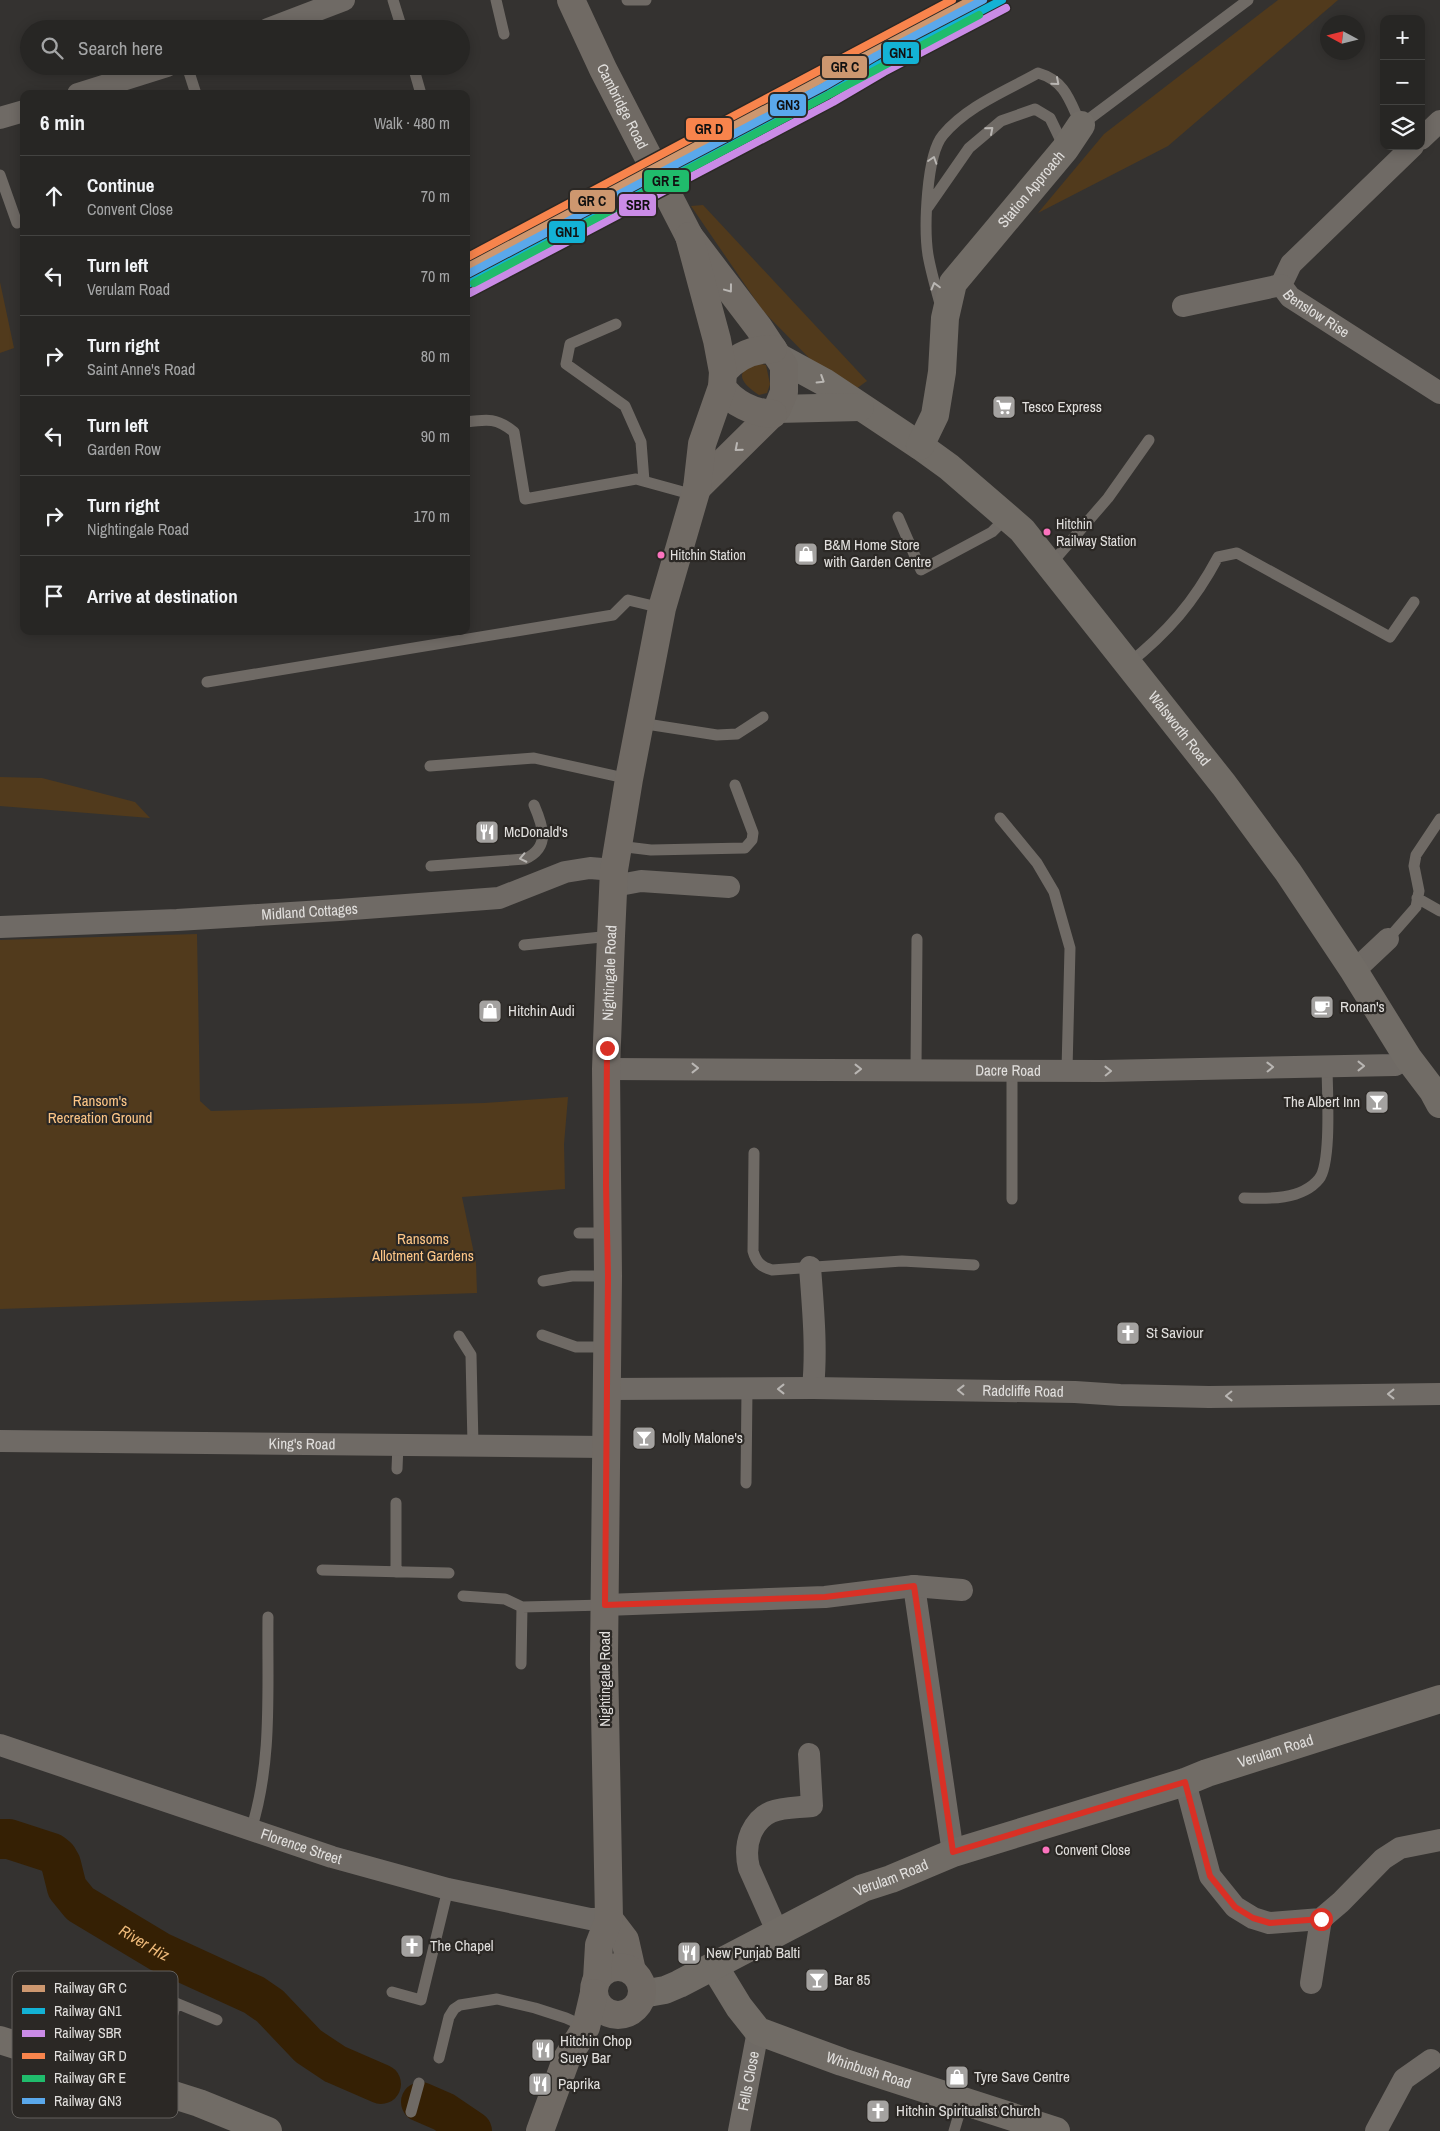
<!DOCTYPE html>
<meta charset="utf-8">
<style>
body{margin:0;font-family:"Archivo Narrow",sans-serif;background:#2f2e2c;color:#f1f3f6}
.controls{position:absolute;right:15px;top:15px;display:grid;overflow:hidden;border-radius:10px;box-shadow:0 2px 12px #0003}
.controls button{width:45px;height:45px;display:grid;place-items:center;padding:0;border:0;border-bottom:1px solid #434341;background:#272624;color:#f1f3f6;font:25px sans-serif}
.compass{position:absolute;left:1320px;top:15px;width:45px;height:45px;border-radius:50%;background:#272624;box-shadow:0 2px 12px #0003;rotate:277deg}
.stop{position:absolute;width:15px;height:15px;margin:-11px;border:4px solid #d93025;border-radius:50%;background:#fff}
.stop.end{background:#d93025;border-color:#fff;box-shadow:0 1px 5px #0008}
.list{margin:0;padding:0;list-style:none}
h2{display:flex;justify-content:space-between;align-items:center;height:65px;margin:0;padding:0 20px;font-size:21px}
h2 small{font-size:16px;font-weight:400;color:#a4a5a6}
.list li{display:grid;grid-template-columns:32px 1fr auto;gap:15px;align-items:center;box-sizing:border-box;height:80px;padding:0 20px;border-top:1px solid #434341}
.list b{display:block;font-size:19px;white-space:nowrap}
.list p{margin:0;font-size:16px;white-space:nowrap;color:#a4a5a6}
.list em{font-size:16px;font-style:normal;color:#a4a5a6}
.icon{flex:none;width:28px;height:28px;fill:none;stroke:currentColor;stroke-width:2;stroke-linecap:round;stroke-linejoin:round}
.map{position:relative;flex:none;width:1440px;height:2131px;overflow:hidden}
.search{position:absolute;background:#272624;box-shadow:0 2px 12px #0003;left:20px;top:20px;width:450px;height:55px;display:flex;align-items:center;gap:12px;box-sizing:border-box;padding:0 18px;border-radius:28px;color:#a4a5a6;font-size:19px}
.panel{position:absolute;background:#272624;box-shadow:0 2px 12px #0003;left:20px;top:90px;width:450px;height:545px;border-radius:10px}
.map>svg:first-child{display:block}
.green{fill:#513a1c}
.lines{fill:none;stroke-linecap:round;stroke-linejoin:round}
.river{stroke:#352004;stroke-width:40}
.lane{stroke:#6f6a65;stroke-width:11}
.street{stroke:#6f6a65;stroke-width:22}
.secondary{stroke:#716c66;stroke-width:28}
.primary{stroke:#706a64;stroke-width:28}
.rail-1-casing{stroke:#2b2825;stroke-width:11}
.rail-2-casing{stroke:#2b2825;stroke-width:11}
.rail-3-casing{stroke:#2b2825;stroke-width:11}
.rail-4-casing{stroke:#2b2825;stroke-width:11}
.rail-5-casing{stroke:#2b2825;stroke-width:11}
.rail-6-casing{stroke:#2b2825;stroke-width:11}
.rail-1{stroke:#cd976f;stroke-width:8}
.rail-2{stroke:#13b2d5;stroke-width:8}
.rail-3{stroke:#ca8be6;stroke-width:8}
.rail-4{stroke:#f8844c;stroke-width:8}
.rail-5{stroke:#20bc6c;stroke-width:8}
.rail-6{stroke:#5aa8eb;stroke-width:8}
.oneway{stroke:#b9b6b3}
.oneway2{stroke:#bab7b3}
.route{stroke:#d93025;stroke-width:6}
.bus-dot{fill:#fc73be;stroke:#2b2825;stroke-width:2}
.labels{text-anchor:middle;stroke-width:4.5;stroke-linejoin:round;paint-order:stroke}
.bus-label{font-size:14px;fill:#e1dfdd;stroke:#2b2825;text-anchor:start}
.street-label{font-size:15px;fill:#e1dfdd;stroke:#2b2825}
.poi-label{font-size:15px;fill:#e1dfdd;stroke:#2b2825;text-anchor:start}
.park-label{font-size:15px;fill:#fdc687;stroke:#2b2825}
.water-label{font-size:16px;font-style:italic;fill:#eeb979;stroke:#2b2825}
.key{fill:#2b2825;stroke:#625f5c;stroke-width:1}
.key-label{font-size:14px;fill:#e1dfdd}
.line-badge{stroke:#2b2825;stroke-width:2}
.pale-badge-label{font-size:14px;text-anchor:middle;font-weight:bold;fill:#111}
</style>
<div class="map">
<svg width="1440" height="2131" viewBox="0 0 1440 2131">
<rect width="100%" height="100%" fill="#343230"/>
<path class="green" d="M1278,0h60l-170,146 -130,67 66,-79z
M703,205l164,176 -11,8 -43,-27 -50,-51 -72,-105z
M0,282l14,66 -14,5z
M761,364l5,1 4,19 -3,9 -8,2c-19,-12 -27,-26 2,-31z
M0,777l42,1 93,24 15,16 -150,-12z
M197,934l3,167 11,10 273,-8 84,-6 -4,47 1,45 -103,8 14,66 1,30 -477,16v-369z"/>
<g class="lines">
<g class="river">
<path id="s1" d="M0,1839h9l43,14 5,4 4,7 6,24 13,16 80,48 94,43 16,11 38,40 27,18 46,20"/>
<path d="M421,2102l23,10 28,19"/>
</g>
<path class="lane" d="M393,0l9,29
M496,0l8,34
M627,0h19
M187,66l9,28
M413,66l8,28
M0,175l17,48
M928,207l41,-59 32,-27 34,-12 15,9 15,31
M941,307c-5,-18 -10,-35 -13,-52 -4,-26 -2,-100 15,-120 24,-29 63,-44 95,-62 28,8 32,29 43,52l167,-125
M616,324l-46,20 -4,20 59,42 16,36 3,39
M466,422c22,-3 31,-4 48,10l11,67 111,-20 58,16
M898,517l23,53 71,-38 15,-15
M1050,565l58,-67 41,-58
M1128,664c40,-32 66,-62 90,-107l19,-4 153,84 24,-35
M207,682l406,-67 15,-15 34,8
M640,723l77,12 20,-1 26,-17
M430,766l104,-8 95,21
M1000,818l37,45 17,29 16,56 -3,122
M618,846l33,4 94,-2 7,-8 1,-7 -18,-48
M431,866l94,-7c26,-12 18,-33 9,-54
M1417,898l23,13
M1388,939l28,-32 3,-16 -5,-25 2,-11 24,-36
M524,945l87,-9
M916,1069l1,-130
M1012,1069v130
M754,1153l-1,98c3,11 8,16 19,19l130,-9 72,4
M1244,1198c24,1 58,2 75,-19 13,-16 8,-91 8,-114
M579,1233h28
M543,1281l29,-5h36
M542,1335l34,12h31
M459,1336l12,19 2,90
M397,1469l1,-25
M746,1483l1,-94
M322,1570l127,3
M396,1572v-69
M463,1596l42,3 17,8 83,-2
M521,1664l1,-57
M251,1830c22,-69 16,-142 17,-213
M126,1986l50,17 -24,84
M392,1992l29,8 27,-111
M176,2003l41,17
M439,2058l10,-41 5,-8 6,-4 37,-6 38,9 31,10 20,9
M411,2112l8,-29
M954,2131l9,-30"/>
<g class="street">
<path d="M268,29l76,-29"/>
<path d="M78,94l89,-28"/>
<path d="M0,118l24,-7"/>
<path d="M1421,139l19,-18"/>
<path id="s2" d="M1413,146l-122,118 -10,21 9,12 150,96"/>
<path d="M1183,306l98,-21"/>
<path d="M614,886l27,-5 88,6"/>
<path id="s3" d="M0,927l177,-7 162,-10 160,-12 66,-26 25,-4 24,2"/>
<path d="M1354,971l34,-32"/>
<path id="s4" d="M606,1069l497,2 292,-6 13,-7"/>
<path d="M810,1267c3,41 7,81 3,121"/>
<path id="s5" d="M607,1389l206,-1 262,4 45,3 89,2 231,-3"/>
<path id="s6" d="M0,1441l606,6"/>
<path d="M914,1586l39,267"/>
<path d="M605,1605l220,-8 89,-11 48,4"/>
<path id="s7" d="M0,1745l332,112 116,32 142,30h19"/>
<path d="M1185,1782l25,94 25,31 18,11 16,5 52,-4 20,-17 42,-43 17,-11 40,-8"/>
<path d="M777,1931l-28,-63c-3,-12 -3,-23 2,-35 13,-28 34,-24 61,-27l-3,-52"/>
<path d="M1311,1983l10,-64"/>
<path id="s8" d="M739,2131l19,-100"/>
<path d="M1376,2131l28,-52 27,-19"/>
</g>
<g class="secondary">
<path id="s9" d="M780,358l44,24 96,64 29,21 73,63 202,255 64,87 66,99 54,87 25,33 7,13"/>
<path d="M777,409l83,-2"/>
<path id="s10" d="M920,446l15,-31 7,-43 3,-54 8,-35 112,-134 16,-24"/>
<path id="s11" d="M714,1966l25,41 19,24 84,31 214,69"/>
<path id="s12" d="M642,1994l23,-4 14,-6 184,-96 28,-9 62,-26 232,-71 22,-9 233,-74"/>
<path d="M0,2040l199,63 69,28"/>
</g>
<g class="primary">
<path id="s13" d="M571,0l32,69 86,167 70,92 25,38v26l-7,17 -80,79"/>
<path d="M723,372c13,-16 30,-23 50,-23"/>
<path d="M722,387c10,16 32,26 51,27"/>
<path d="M609,1919l16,21 7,31"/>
<circle cx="618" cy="1991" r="24"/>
<path id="s14" d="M597,1979l2,-34 10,-26 -5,-260 4,-383 -2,-207 5,-133 3,-66 4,-24 11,-67 33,-171 35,-120 5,-44 20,-57 1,-15 -6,-32 -28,-104"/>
<path d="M540,2131l26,-71 20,-33 8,-34"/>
</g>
<g class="rail-1-casing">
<path id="rail-1" d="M466,268l505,-268"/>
</g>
<g class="rail-2-casing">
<path id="rail-2" d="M466,285l363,-191 51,-30 122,-64"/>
</g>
<g class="rail-3-casing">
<path id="rail-3" d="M470,293l363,-191 51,-30 122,-64"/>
</g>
<g class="rail-4-casing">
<path id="rail-4" d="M466,258l486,-258"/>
</g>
<g class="rail-5-casing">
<path id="rail-5" d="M474,283l505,-268"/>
</g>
<g class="rail-6-casing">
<path id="rail-6" d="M466,275l359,-189 51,-30 107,-56"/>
</g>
<use href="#rail-1" class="rail-1"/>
<use href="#rail-2" class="rail-2"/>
<use href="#rail-3" class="rail-3"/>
<use href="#rail-4" class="rail-4"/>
<use href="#rail-5" class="rail-5"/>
<use href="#rail-6" class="rail-6"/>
</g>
<defs><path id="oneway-chevron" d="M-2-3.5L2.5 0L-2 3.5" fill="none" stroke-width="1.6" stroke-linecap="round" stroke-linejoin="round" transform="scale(1.25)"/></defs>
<g class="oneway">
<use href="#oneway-chevron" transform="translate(1056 82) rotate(41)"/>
<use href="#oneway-chevron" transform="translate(990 130) rotate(-41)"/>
<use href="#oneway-chevron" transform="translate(933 160) rotate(-72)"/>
<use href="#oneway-chevron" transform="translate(935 286) rotate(-105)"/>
<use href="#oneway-chevron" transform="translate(729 289) rotate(53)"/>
<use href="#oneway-chevron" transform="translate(738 448) rotate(139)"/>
<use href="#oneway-chevron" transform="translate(523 858) rotate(168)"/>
<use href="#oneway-chevron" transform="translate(1361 1066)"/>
<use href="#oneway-chevron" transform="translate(1270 1067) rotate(-1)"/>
<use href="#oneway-chevron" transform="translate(695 1068)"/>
<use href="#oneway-chevron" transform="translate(858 1069)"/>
<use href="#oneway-chevron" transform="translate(1108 1071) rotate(-1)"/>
<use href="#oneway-chevron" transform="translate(781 1389) rotate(180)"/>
<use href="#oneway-chevron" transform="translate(961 1390) rotate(-179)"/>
<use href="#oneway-chevron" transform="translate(1391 1394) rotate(180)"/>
<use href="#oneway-chevron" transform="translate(1229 1396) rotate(179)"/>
</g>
<use class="oneway2" href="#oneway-chevron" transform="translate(821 380) rotate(32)"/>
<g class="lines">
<path class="route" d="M607,1048l-1,137 2,91 -3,329 220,-8 89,-11 39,266 232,-70 25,94 25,31 18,11 17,5 51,-4"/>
</g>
<defs>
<g id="supermarket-square" transform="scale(1.25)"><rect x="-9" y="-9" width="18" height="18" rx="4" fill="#a4a2a0" stroke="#2b2825"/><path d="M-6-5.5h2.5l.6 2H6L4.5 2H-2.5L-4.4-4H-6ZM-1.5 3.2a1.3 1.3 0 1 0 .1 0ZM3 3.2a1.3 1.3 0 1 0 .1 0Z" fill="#fff"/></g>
<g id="shop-square" transform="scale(1.25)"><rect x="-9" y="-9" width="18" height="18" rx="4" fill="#a4a2a0" stroke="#2b2825"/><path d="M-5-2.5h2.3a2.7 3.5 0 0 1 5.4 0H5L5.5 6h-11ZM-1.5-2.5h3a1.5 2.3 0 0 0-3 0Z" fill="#fff"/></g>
<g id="restaurant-square" transform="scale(1.25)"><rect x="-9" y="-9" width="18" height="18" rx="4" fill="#a4a2a0" stroke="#2b2825"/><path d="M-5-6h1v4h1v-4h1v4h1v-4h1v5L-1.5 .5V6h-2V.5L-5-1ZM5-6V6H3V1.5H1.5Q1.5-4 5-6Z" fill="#fff"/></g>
<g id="cafe-square" transform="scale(1.25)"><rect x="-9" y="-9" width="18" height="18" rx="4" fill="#a4a2a0" stroke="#2b2825"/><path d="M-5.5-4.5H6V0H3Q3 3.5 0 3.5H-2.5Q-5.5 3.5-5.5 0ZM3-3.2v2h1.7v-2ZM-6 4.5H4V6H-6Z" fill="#fff"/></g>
<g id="bar-square" transform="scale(1.25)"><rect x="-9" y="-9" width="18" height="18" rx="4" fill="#a4a2a0" stroke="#2b2825"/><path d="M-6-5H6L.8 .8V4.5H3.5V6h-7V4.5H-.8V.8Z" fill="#fff"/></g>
<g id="church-square" transform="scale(1.25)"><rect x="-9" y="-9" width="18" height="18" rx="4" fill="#a4a2a0" stroke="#2b2825"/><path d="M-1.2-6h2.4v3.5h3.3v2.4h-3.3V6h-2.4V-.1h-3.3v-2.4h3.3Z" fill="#fff"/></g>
</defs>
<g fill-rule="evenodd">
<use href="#supermarket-square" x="1004" y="407"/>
<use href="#shop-square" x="806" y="554"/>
<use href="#restaurant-square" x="487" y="832"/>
<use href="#cafe-square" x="1322" y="1007"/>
<use href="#shop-square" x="490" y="1011"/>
<use href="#bar-square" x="1377" y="1102"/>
<use href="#church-square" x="1128" y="1333"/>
<use href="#bar-square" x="644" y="1438"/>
<use href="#church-square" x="412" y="1946"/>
<use href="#restaurant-square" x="689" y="1953"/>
<use href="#bar-square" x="817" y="1980"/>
<use href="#restaurant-square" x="543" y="2050"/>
<use href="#shop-square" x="957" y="2077"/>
<use href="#restaurant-square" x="540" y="2084"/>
<use href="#church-square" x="878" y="2111"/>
</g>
<g class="bus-dot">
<circle cx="1047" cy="532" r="4.5"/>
<circle cx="661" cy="555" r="4.5"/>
<circle cx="1046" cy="1850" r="4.5"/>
</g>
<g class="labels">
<g class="bus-label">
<text x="1056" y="529">Hitchin<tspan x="1056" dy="17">Railway Station</tspan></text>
<text x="670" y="560">Hitchin Station</text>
<text x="1055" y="1855">Convent Close</text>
</g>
<g class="street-label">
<text dy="5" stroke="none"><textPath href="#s13" startOffset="118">Cambridge Road</textPath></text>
<text dy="5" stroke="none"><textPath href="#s10" startOffset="290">Station Approach</textPath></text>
<text dy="5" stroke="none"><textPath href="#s2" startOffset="239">Benslow Rise</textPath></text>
<text dy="5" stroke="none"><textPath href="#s9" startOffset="551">Walsworth Road</textPath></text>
<text dy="5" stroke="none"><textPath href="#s3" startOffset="310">Midland Cottages</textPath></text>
<text dy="5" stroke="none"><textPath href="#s14" startOffset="1008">Nightingale Road</textPath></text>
<text dy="5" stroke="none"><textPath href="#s4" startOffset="402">Dacre Road</textPath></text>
<text dy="5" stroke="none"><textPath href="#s5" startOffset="416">Radcliffe Road</textPath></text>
<text dy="5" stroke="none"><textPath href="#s6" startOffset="302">King's Road</textPath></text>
<text transform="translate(605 1679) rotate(-90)" y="5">Nightingale Road</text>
<text dy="5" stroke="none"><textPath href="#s12" startOffset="681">Verulam Road</textPath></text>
<text dy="5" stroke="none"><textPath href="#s7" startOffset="318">Florence Street</textPath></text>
<text dy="5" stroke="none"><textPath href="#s12" startOffset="276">Verulam Road</textPath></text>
<text dy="5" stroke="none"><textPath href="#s11" startOffset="196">Whinbush Road</textPath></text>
<text dy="5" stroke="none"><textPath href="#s8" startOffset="51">Fells Close</textPath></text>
</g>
<g class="poi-label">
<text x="1022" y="412">Tesco Express</text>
<text x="824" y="550">B&amp;M Home Store<tspan x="824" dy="17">with Garden Centre</tspan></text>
<text x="504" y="837">McDonald's</text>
<text x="1340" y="1012">Ronan's</text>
<text x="508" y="1016">Hitchin Audi</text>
<text x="1360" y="1107" text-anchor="end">The Albert Inn</text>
<text x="1146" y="1338">St Saviour</text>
<text x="662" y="1443">Molly Malone's</text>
<text x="430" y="1951">The Chapel</text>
<text x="706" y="1958">New Punjab Balti</text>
<text x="834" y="1985">Bar 85</text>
<text x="560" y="2046">Hitchin Chop<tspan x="560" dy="17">Suey Bar</tspan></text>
<text x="974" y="2082">Tyre Save Centre</text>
<text x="558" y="2089">Paprika</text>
<text x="896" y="2116">Hitchin Spiritualist Church</text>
</g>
<g class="park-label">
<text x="100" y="1106">Ransom's<tspan x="100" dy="17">Recreation Ground</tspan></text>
<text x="423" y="1244">Ransoms<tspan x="423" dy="17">Allotment Gardens</tspan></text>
</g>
<g class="water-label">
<text dy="6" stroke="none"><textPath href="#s1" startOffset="189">River Hiz</textPath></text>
</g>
</g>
<rect x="12" y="1971" width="166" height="147" rx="8" class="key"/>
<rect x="22" y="1985" width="23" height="7" fill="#cd976f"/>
<rect x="22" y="2008" width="23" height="6" fill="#13b2d5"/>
<rect x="22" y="2030" width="23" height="7" fill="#ca8be6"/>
<rect x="22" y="2053" width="23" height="6" fill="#f8844c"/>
<rect x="22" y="2075" width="23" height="7" fill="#20bc6c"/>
<rect x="22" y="2098" width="23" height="6" fill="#5aa8eb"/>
<g class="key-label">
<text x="54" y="1993">Railway GR C</text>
<text x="54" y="2016">Railway GN1</text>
<text x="54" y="2038">Railway SBR</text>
<text x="54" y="2061">Railway GR D</text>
<text x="54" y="2083">Railway GR E</text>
<text x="54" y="2106">Railway GN3</text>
</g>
<g class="line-badge">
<rect x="882" y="41" width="38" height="24" rx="5" fill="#13b2d5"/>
<rect x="821" y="55" width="47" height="24" rx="5" fill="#cd976f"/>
<rect x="769" y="93" width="38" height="24" rx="5" fill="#5aa8eb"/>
<rect x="685" y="117" width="48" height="24" rx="5" fill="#f8844c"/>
<rect x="643" y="169" width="47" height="24" rx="5" fill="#20bc6c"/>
<rect x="569" y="189" width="47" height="24" rx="5" fill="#cd976f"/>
<rect x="618" y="193" width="39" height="24" rx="5" fill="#ca8be6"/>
<rect x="548" y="220" width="38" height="24" rx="5" fill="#13b2d5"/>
</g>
<g class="pale-badge-label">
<text x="901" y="58">GN1</text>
<text x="845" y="72">GR C</text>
<text x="788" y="110">GN3</text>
<text x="709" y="134">GR D</text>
<text x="666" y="186">GR E</text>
<text x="592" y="206">GR C</text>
<text x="638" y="210">SBR</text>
<text x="567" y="237">GN1</text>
</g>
</svg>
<div class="controls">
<button>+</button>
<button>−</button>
<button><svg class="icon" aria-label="layers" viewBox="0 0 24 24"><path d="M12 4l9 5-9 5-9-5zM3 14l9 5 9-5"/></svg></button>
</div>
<svg class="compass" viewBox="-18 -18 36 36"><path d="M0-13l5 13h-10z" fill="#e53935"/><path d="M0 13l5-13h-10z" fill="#a4a5a6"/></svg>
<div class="stop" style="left:1321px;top:1919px"></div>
<div class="stop end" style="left:607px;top:1048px"></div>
<div class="search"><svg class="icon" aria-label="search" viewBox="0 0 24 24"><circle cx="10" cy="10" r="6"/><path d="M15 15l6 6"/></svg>Search here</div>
<section class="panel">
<h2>6 min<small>Walk · 480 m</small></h2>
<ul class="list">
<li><svg class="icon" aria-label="ahead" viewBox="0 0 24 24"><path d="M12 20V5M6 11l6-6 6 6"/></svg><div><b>Continue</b><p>Convent Close</p></div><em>70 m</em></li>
<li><svg class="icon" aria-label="left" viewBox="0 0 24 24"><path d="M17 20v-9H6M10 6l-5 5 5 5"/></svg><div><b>Turn left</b><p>Verulam Road</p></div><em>70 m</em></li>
<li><svg class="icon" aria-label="right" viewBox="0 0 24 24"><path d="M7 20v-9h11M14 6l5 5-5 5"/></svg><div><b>Turn right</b><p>Saint Anne's Road</p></div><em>80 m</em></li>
<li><svg class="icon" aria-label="left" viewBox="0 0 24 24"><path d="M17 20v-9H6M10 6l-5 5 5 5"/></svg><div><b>Turn left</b><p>Garden Row</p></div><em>90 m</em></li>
<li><svg class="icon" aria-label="right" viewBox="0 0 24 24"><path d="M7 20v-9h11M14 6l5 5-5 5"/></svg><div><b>Turn right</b><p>Nightingale Road</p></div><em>170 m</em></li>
<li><svg class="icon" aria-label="arrive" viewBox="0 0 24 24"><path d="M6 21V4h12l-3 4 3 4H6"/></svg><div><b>Arrive at destination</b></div></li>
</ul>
</section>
</div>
